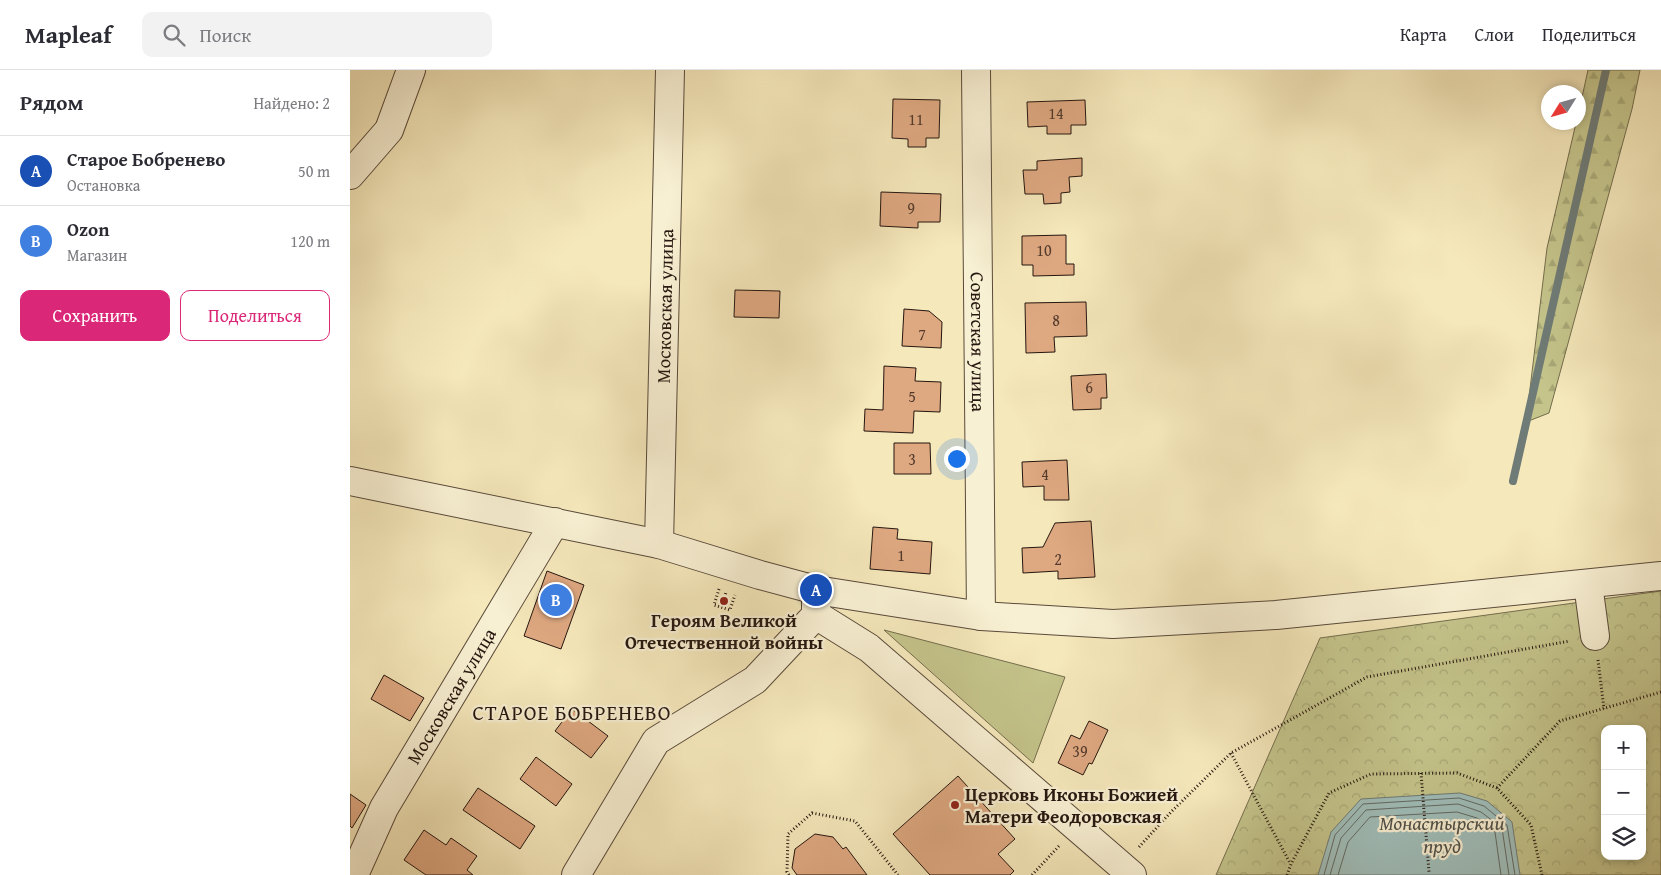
<!DOCTYPE html>
<html lang="ru">
<meta charset="utf-8">
<style>
body{margin:0;font-family:"Gentium Book Plus",serif;background:#f2f2f3;color:#2b2b33}
.controls{position:absolute;right:15px;bottom:15px;display:grid;overflow:hidden;border-radius:10px;box-shadow:0 2px 8px #0003}
.controls button{width:45px;height:45px;display:grid;place-items:center;padding:0;border:0;border-bottom:1px solid #e1e1e2;background:#fff;color:#2b2b33;font:25px sans-serif}
.compass{position:absolute;left:1191px;top:15px;width:45px;height:45px;border-radius:50%;background:#fff;box-shadow:0 2px 8px #0003;rotate:233deg}
.you{position:absolute;left:606px;top:388px;width:18px;height:18px;margin:-12px;border:4px solid #fff;border-radius:50%;background:#1a73e8;box-shadow:0 0 0 8px #1a73e833}
.badge{display:grid;place-items:center;width:32px;height:32px;border-radius:50%;background:#db2777;color:#fff;font-size:16px;font-weight:700}
.pin{position:absolute;translate:-50% -50%;border:2px solid #fff;box-shadow:0 1px 5px #0006}
.list{margin:0;padding:0;list-style:none}
h2{display:flex;justify-content:space-between;align-items:center;height:65px;margin:0;padding:0 20px;font-size:21px}
h2 small{font-size:16px;font-weight:400;color:#7c7c81}
.list li{display:grid;grid-template-columns:32px 1fr auto;gap:15px;align-items:center;box-sizing:border-box;height:70px;padding:0 20px;border-top:1px solid #e1e1e2}
.list b{display:block;font-size:19px;white-space:nowrap}
.list p{margin:0;font-size:16px;white-space:nowrap;color:#7c7c81}
.list em{font-size:16px;font-style:normal;color:#7c7c81}
.actions{display:flex;gap:10px;padding:15px 20px}
.actions a{flex:1;padding:11px 0;border:1px solid #db2777;border-radius:10px;text-align:center;font-size:18px;color:#db2777}
.actions .main{background:#db2777;color:#fff}
.icon{flex:none;width:28px;height:28px;fill:none;stroke:currentColor;stroke-width:2;stroke-linecap:round;stroke-linejoin:round}
.map{position:relative;flex:none;width:1311px;height:805px;overflow:hidden}
header{display:flex;align-items:center;gap:30px;box-sizing:border-box;height:70px;padding:0 25px;background:#fff;border-bottom:1px solid #e1e1e2}
header strong{font-size:24px}
nav{display:flex;gap:28px;margin-inline-start:auto;font-size:18px}
.search{width:350px;height:45px;background:#f2f2f3;display:flex;align-items:center;gap:12px;box-sizing:border-box;padding:0 18px;border-radius:10px;color:#7c7c81;font-size:19px}
main{display:flex}
aside{flex:1;background:#fff}
.map>svg:first-child{display:block}
.grass{fill:#c4c48b;stroke:#746d4d}
.forest{fill:url(#forest-firs);stroke:#746d4d}
.park{fill:url(#park-crowns);stroke:#746d4d;fill-rule:evenodd}
.water{fill:#a0beba;stroke:#6f7b76}
.lines{fill:none;stroke-linecap:round;stroke-linejoin:round}
.shore{stroke:#626a64;stroke-width:1}
.stream{stroke:#6f7b76;stroke-width:8}
.building{fill:#dea881;stroke:#25160f}
.minor-casing{stroke:#594a3a;stroke-width:30}
.path{stroke:#25160f;stroke-width:3;stroke-dasharray:1 2.5;stroke-linecap:butt}
.minor{stroke:#f8f0d3;stroke-width:28}
.poi-dot{fill:#8f2418;stroke:#f8f0d3;stroke-width:2}
.labels{text-anchor:middle;stroke-width:4.5;stroke-linejoin:round;paint-order:stroke}
.number-label{font-size:16px;fill:#533a2c}
.street-label{font-size:19px;fill:#25160f;stroke:#f8f0d3}
.poi-label{font-size:19px;font-weight:bold;fill:#25160f;stroke:#f8f0d3}
.water-label{font-size:20px;font-style:italic;fill:#50514b;stroke:#f8f0d3}
.quarter-label{font-size:21px;letter-spacing:1px;fill:#25160f;stroke:#f8f0d3}
</style>
<header>
<strong>Mapleaf</strong>
<div class="search"><svg class="icon" aria-label="search" viewBox="0 0 24 24"><circle cx="10" cy="10" r="6"/><path d="M15 15l6 6"/></svg>Поиск</div>
<nav><a>Карта</a><a>Слои</a><a>Поделиться</a></nav>
</header>
<main>
<aside>
<h2>Рядом<small>Найдено: 2</small></h2>
<ul class="list">
<li><span class="badge" style="background:#1a4fb4">A</span><div><b>Старое Бобренево</b><p>Остановка</p></div><em>50 m</em></li>
<li><span class="badge" style="background:#3f7fe0">B</span><div><b>Ozon</b><p>Магазин</p></div><em>120 m</em></li>
</ul>
<div class="actions"><a class="main">Сохранить</a><a>Поделиться</a></div>
</aside>
<div class="map">
<svg width="1311" height="805" viewBox="0 0 1311 805">
<defs>
<pattern id="forest-firs" width="22" height="20" patternUnits="userSpaceOnUse" patternTransform="scale(1.25)"><rect width="22" height="20" fill="#c4c48b"/><path d="M5 1l3.5 6h-7zM16 11l3.5 6h-7z" fill="#a8a877"/></pattern>
<pattern id="park-crowns" width="20" height="18" patternUnits="userSpaceOnUse" patternTransform="scale(1.25)"><rect width="20" height="18" fill="#c4c48b"/><path d="M2 6a3 3 0 1 1 6 0M12 15a3 3 0 1 1 6 0" fill="none" stroke="#a8a877"/></pattern>
</defs>
<rect width="100%" height="100%" fill="#f5e8bb"/>
<filter id="stains"><feTurbulence type="fractalNoise" baseFrequency=".004" numOctaves="4"/><feColorMatrix values="0 0 0 0 .2 0 0 0 0 .09 0 0 0 0 .02 0 0 0 .5 -.17"/></filter>
<radialGradient id="worn" r=".72"><stop offset=".6" stop-color="#630" stop-opacity="0"/><stop offset="1" stop-color="#630" stop-opacity=".3"/></radialGradient>
<path class="grass" d="M534,560l181,47 -32,86z"/>
<path class="forest" d="M1238,0h52l-8,39 -83,304 -23,9 21,-174 29,-125 2,-1 1,-11z"/>
<path class="park" d="M1311,521v284h-445l104,-237zM1255,659h37v127h-37z"/>
<path class="water" d="M1110,723l27,8 25,21 8,53h-202l13,-43 30,-33z"/>
<g class="lines">
<path class="shore" d="M974,805l11,-40 28,-31 96,-6 25,8 23,19 8,50
M980,805l11,-37 25,-28 92,-6 23,8 21,16 7,47
M988,805l10,-33 22,-25 87,-5 20,6 18,14 6,43"/>
<path class="stream" d="M1163,411l93,-411"/>
</g>
<path class="building" d="M543,29l47,1 -1,38h-13v9h-18v-8l-16,-1z
M735,30l1,25h-15v9h-24v-8l-19,1 -1,-25z
M732,88v18l-13,1 1,15 -9,1v10l-17,1 -1,-10h-18l-2,-24h14v-9z
M531,122l60,2 -1,28h-22v6l-38,-2z
M716,165v29h8v11l-41,1v-11h-11v-29z
M385,220l45,1 -1,27 -45,-1z
M736,232l1,34 -33,1 1,15 -29,1 -1,-50z
M554,239l25,2 13,11 -1,26 -39,-2z
M534,296l32,2 -1,13 26,1 -1,30 -26,-1 -1,22 -49,-2 1,-22 18,1z
M756,304l1,24h-6v11l-28,1 -2,-34z
M544,373h36l1,31h-37z
M717,390l2,40h-25v-14l-21,1 -1,-25z
M741,451l4,56 -37,2v-8l-35,2 -1,-25 21,-1 12,-24z
M523,457l25,2 -1,10 35,3 -2,32 -60,-5z
M197,501l37,14 -23,64 -37,-13z
M34,605l40,23 -14,23 -39,-22z
M222,639l36,27 -17,22 -36,-27z
M739,651l19,9 -16,34 -3,-1 -6,12 -25,-12 13,-28 9,4z
M186,687l36,27 -16,22 -36,-27z
M608,706l57,63 -17,15 16,17 -4,4h-80l-37,-41z
M128,718l57,38 -15,23 -57,-39z
M0,724l16,11 -14,23 -2,-2z
M74,760l22,15 5,-7 26,18 -10,14 6,5h-47l-22,-15z
M465,764l18,3 10,12 3,-2 21,28h-70l-5,-7 3,-19z"/>
<g class="lines">
<g class="minor-casing">
<g id="minor">
<path id="s1" d="M626,0l5,546"/>
<path d="M0,105l39,-45 22,-60"/>
<path d="M0,411l309,63 101,31 56,15 165,26 132,8 163,-9 385,-39"/>
<path id="s2" d="M309,474l11,-474"/>
<path d="M1238,514l7,52"/>
<path d="M466,545l53,33 263,227"/>
<path id="s3" d="M4,805l30,-67 171,-286"/>
<path d="M226,805l80,-134 99,-61 61,-65v-18"/>
</g>
</g>
<path class="path" d="M369,519l-5,16 16,5 5,-15
M374,531l2,-9
M1248,590l6,49
M881,683l59,110
M1071,703l8,99
M1147,718l63,-67 101,-29
M789,777l32,-35 60,-59 136,-76 203,-36
M439,805l-2,-3 1,-38 24,-21 43,8 43,54
M682,805l27,-29
M937,805l4,-11 38,-71 42,-19 86,-1 40,15 34,37 11,50"/>
<use href="#minor" class="minor"/>
</g>
<g class="poi-dot">
<circle cx="374" cy="531" r="5"/>
<circle cx="605" cy="735" r="5"/>
</g>
<g class="labels">
<g class="number-label">
<text x="706" y="49">14</text>
<text x="566" y="55">11</text>
<text x="561" y="144">9</text>
<text x="694" y="186">10</text>
<text x="706" y="256">8</text>
<text x="572" y="270">7</text>
<text x="739" y="323">6</text>
<text x="562" y="332">5</text>
<text x="562" y="395">3</text>
<text x="695" y="410">4</text>
<text x="551" y="491">1</text>
<text x="708" y="495">2</text>
<text x="730" y="687">39</text>
</g>
<g class="street-label">
<text dy="7" stroke="none"><textPath href="#s2" startOffset="238">Московская улица</textPath></text>
<text dy="7" stroke="none"><textPath href="#s1" startOffset="272">Советская улица</textPath></text>
<text dy="7" stroke="none"><textPath href="#s3" startOffset="204">Московская улица</textPath></text>
</g>
<g class="poi-label">
<text x="374" y="557">Героям Великой<tspan x="374" dy="22">Отечественной войны</tspan></text>
<text x="615" y="731" text-anchor="start">Церковь Иконы Божией<tspan x="615" dy="22">Матери Феодоровская</tspan></text>
</g>
<g class="water-label">
<text x="1092" y="760">Монастырский<tspan x="1092" dy="23">пруд</tspan></text>
</g>
<g class="quarter-label">
<text x="222" y="650">СТАРОЕ БОБРЕНЕВО</text>
</g>
</g>
<rect width="100%" height="100%" filter="url(#stains)"/>
<rect width="100%" height="100%" fill="url(#worn)"/>
</svg>
<div class="controls">
<button>+</button>
<button>−</button>
<button><svg class="icon" aria-label="layers" viewBox="0 0 24 24"><path d="M12 4l9 5-9 5-9-5zM3 14l9 5 9-5"/></svg></button>
</div>
<svg class="compass" viewBox="-18 -18 36 36"><path d="M0-13l5 13h-10z" fill="#e53935"/><path d="M0 13l5-13h-10z" fill="#7c7c81"/></svg>
<div class="you"></div>
<div class="pin badge" style="left:466px;top:520px;background:#1a4fb4">A</div>
<div class="pin badge" style="left:206px;top:530px;background:#3f7fe0">B</div>
</div>
</main>
